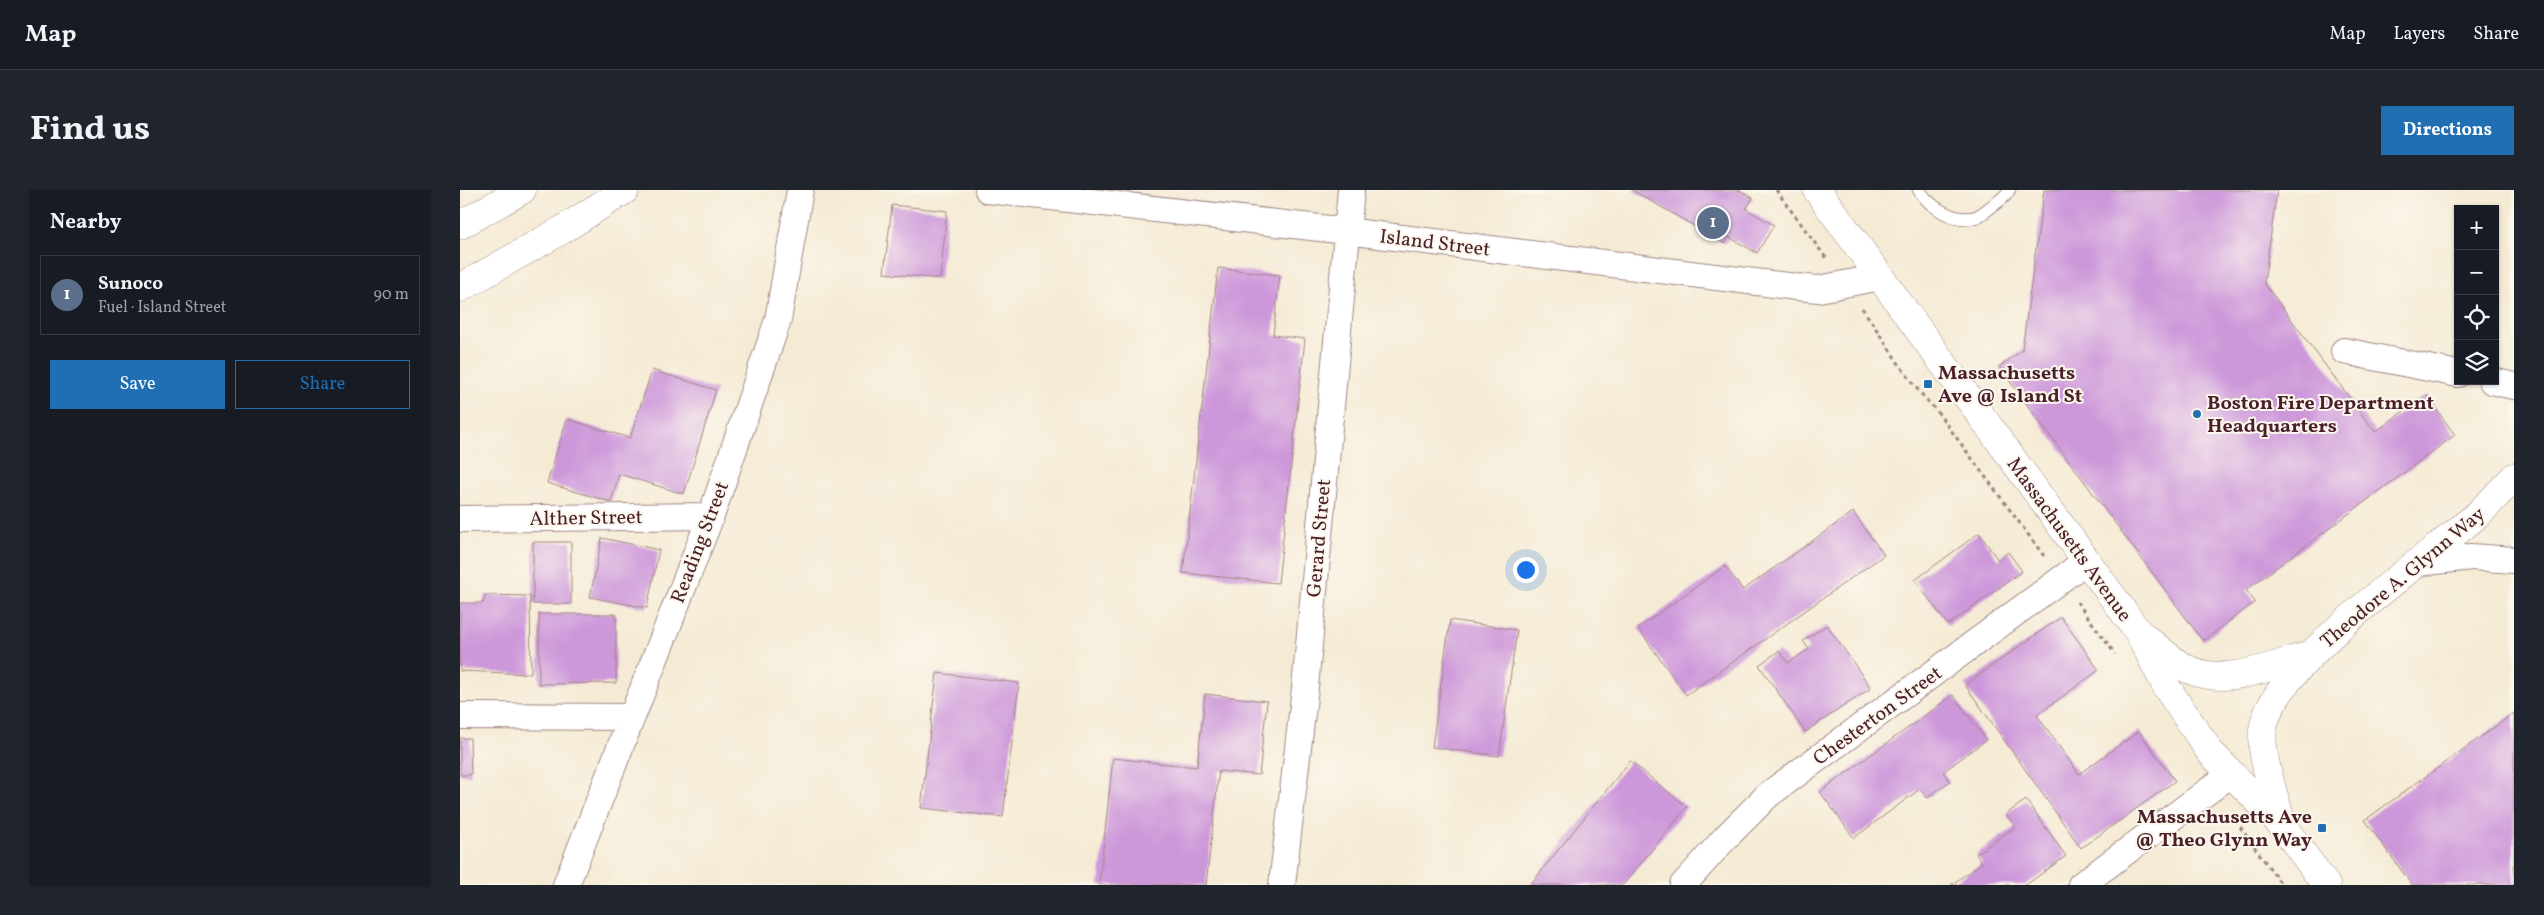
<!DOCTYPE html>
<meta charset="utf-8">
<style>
body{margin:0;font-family:Vollkorn,serif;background:#20242c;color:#f1f3f6}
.controls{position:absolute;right:15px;top:15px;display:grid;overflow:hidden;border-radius:0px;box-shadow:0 1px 4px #0004}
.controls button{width:45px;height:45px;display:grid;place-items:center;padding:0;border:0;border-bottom:1px solid #363941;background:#171b24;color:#f1f3f6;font:25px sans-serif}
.you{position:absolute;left:1065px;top:379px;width:18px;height:18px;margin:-12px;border:4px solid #fff;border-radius:50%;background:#1a73e8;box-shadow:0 0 0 8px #1a73e833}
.badge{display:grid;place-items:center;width:32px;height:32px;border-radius:50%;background:#1f6fb2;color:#fff;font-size:16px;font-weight:700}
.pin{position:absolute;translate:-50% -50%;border:2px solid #fff;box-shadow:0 1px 5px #0006}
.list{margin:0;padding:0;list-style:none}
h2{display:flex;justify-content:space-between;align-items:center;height:65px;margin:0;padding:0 20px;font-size:21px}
h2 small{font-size:16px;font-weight:400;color:#9ea1a6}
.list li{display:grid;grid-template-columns:32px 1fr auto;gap:15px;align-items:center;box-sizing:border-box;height:80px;margin:0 10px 10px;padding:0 10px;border:1px solid #363941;border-radius:0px}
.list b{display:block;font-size:19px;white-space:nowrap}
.list p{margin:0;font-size:16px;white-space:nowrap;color:#9ea1a6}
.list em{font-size:16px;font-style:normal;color:#9ea1a6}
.actions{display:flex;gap:10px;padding:15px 20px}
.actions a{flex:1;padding:11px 0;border:1px solid #1f6fb2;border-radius:0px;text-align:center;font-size:18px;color:#1f6fb2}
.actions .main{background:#1f6fb2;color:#fff}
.icon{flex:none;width:28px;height:28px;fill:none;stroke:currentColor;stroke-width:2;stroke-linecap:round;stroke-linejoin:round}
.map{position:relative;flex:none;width:2054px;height:695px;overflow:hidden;border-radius:0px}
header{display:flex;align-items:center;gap:30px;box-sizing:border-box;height:70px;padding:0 25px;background:#171b24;border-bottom:1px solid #363941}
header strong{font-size:24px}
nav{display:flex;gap:28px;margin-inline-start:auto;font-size:18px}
.intro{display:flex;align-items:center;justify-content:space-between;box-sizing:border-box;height:120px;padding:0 30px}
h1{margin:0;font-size:35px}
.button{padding:12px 22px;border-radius:0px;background:#1f6fb2;color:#fff;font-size:18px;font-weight:700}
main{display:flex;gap:30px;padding:0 30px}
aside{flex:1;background:#171b24;border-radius:0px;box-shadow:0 1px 4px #0004}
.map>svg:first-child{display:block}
.building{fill:#cd98da}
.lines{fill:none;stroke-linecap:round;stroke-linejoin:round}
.service-casing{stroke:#a08580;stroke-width:14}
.minor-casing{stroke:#a08580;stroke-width:28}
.primary-casing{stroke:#a08580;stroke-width:29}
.path{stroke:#a08580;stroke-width:3;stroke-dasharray:4 4;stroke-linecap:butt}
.service{stroke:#fff;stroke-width:12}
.minor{stroke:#fff;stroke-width:26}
.primary{stroke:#fff;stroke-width:28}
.poi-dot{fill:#1f6fb2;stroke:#fbf7ec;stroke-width:2}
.labels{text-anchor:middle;stroke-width:4;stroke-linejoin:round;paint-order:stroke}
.street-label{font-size:20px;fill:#4a1f2b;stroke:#fbf7ec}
.poi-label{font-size:20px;font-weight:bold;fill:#4a1f2b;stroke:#fbf7ec;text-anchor:start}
</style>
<header>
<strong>Map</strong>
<nav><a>Map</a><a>Layers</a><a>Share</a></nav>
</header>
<div class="intro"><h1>Find us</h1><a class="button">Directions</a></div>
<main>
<aside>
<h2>Nearby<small></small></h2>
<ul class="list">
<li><span class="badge" style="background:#5c6f8a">1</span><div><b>Sunoco</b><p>Fuel · Island Street</p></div><em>90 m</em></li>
</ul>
<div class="actions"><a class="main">Save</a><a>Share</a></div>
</aside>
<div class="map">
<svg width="2054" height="695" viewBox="0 0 2054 695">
<rect width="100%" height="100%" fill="#fbf7ec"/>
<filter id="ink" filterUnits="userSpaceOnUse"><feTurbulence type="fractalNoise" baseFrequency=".02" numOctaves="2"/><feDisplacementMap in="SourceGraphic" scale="10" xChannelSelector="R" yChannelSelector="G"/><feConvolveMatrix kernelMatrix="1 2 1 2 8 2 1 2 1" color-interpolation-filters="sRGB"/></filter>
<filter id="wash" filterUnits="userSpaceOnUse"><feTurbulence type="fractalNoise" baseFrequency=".0096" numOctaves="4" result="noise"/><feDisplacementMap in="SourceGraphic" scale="20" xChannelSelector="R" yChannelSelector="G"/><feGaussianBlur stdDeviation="1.12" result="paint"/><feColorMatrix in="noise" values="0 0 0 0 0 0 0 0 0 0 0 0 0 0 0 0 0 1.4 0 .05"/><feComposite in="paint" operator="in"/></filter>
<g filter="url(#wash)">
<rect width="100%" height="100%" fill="#f5ebd5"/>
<g id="blocks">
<path class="building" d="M1172,0h107l14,8 -7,11 28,16 -17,28 -28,-16 -4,7z
M1584,0h233l-13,93 111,149 51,-37 29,40 -209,155 9,12 -52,39 -204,-274 23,-17z
M432,15l55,6 -7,68 -56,-6z
M758,78l62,7 -7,60 32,4 -27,244 -95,-10z
M192,180l64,20 -32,104 -65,-20 -8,28 -64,-19 20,-64 63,19z
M1393,322l31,43 -198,140 -48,-67 87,-62 18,24z
M1519,343l19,27 10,-8 14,19 -74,54 -33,-45z
M142,348l57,12 -12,58 -57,-11z
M73,352h38v62h-38z
M25,405l45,1 1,78 -71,-3v-68h23z
M79,424h77v69l-77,1z
M1601,427l38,53 -62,45 42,59 60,-43 36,50 -94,67 -116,-163z
M990,430l67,10 -18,126 -67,-9z
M1367,435l44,63 -66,44 -46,-67 20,-14 9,12 21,-14 -6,-8z
M477,483l82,10 -16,134 -82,-9z
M745,504l62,7 -8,74 -40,-4 -13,114h-107l14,-127 84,9z
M1493,505l33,45 -43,32 7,9 -23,17 -7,-9 -66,49 -34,-46z
M2054,523v172h-102l-47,-65z
M0,548h10l1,37h-11z
M1170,571l57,46 -64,78h-93z
M1566,610l40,56 -40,29h-75l31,-22 -6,-9 39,-27 -9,-13z"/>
</g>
</g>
<g filter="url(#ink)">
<use href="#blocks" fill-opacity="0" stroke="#a08580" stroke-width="1"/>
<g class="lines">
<g class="service-casing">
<path id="service" d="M1459,0c11,17 35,33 57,27 5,-2 11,-7 16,-11 6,-4 14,-9 17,-16"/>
</g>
<g class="minor-casing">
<path id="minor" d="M528,0l358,41 450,56 23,2 61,-12
M1884,161l114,23
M2032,191l22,5
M0,329l251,-3
M1958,373l53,-6 43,3
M0,526l171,1
M106,695l145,-369 67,-196 22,-130
M822,695l23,-197 46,-498
M1223,695l43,-48 42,-42 318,-234
M1621,695l150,-111"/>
</g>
<g class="primary-casing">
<path id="primary" d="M1357,0l322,443 28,55 43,64 72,73 44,60
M0,35l62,-35
M0,98l102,-58 63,-40
M1683,446c12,10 24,20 37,29 40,25 90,1 130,-10
M1822,635c-6,-26 -23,-70 -19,-96 9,-64 163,-170 214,-214 13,-12 25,-25 37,-38"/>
</g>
<path class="path" d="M1316,0l50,68
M1402,118c24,34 44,72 74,102l108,146
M1617,412l38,52
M1780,637l42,58"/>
<use href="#service" class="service"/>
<use href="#minor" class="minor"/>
<use href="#primary" class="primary"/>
</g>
</g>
<g class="poi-dot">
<rect x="1463" y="189" width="10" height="10" rx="2.5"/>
<circle cx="1737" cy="224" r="5"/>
<rect x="1857" y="633" width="10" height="10" rx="2.5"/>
</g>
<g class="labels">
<g class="street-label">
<text transform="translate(975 52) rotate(7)" y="7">Island Street</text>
<text transform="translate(126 327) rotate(-1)" y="7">Alther Street</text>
<text transform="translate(858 348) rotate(-85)" y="7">Gerard Street</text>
<text transform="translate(1610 349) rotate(54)" y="7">Massachusetts Avenue</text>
<text transform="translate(239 352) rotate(-69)" y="7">Reading Street</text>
<text transform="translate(1942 387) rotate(-40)" y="7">Theodore A. Glynn Way</text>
<text transform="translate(1417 525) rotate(-36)" y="7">Chesterton Street</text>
</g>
<g class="poi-label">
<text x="1478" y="189">Massachusetts<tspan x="1478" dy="23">Ave @ Island St</tspan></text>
<text x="1747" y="219">Boston Fire Department<tspan x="1747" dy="23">Headquarters</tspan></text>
<text x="1852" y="633" text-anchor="end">Massachusetts Ave<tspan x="1852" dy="23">@ Theo Glynn Way</tspan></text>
</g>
</g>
</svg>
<div class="controls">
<button>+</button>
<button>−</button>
<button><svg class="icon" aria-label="locate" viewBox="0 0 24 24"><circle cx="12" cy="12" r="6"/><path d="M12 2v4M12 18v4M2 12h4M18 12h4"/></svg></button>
<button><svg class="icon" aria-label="layers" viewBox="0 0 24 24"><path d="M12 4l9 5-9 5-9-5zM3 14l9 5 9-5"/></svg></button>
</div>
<div class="you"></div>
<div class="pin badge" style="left:1253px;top:33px;background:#5c6f8a">1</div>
</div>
</main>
